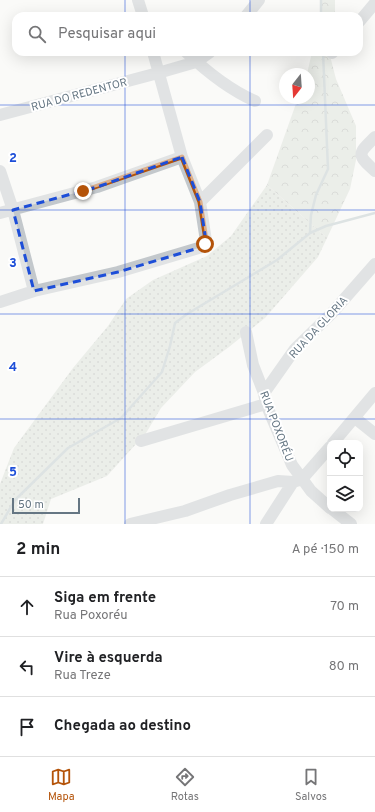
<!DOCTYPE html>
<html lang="pt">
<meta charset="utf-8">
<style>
body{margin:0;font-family:Overpass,sans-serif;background:#f6f6f6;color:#202124}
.controls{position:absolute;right:12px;bottom:12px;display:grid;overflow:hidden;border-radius:8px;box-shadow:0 4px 16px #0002}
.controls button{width:36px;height:36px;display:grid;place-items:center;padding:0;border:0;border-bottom:1px solid #e0e0e0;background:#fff;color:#202124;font:20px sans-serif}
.compass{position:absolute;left:279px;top:68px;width:36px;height:36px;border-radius:50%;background:#fff;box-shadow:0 4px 16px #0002;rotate:197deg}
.scale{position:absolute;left:12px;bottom:10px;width:68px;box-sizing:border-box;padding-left:4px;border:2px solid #657683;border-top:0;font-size:11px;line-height:14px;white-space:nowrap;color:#657683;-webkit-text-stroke:3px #fff;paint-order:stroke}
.stop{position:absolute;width:12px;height:12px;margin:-9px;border:3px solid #b45309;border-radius:50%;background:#fff}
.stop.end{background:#b45309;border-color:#fff;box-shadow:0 1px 4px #0008}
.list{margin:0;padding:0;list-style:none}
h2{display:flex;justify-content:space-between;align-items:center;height:52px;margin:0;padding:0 16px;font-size:17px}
h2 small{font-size:13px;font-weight:400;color:#757577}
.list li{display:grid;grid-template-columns:26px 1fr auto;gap:12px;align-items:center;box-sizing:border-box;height:60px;padding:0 16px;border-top:1px solid #e0e0e0}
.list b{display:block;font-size:15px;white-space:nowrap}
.list p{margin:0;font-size:13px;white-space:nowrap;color:#757577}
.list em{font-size:13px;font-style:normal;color:#757577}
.icon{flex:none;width:22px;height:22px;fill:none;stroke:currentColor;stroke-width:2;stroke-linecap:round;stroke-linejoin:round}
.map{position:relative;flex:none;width:375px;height:524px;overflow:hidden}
.search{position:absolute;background:#fff;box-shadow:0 4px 16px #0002;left:12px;right:12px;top:12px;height:44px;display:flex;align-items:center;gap:10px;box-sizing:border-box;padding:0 14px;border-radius:12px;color:#757577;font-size:15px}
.sheet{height:232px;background:#fff}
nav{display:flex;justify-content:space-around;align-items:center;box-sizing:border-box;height:56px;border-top:1px solid #e0e0e0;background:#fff;font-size:11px;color:#757577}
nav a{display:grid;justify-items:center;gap:2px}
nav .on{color:#b45309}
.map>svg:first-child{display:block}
.grass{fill:url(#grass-dots)}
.forest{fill:url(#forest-crowns)}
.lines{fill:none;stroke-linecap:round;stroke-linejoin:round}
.stream{stroke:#bbc7cb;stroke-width:2.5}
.minor{stroke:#c3c8cc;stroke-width:12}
.route{stroke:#b45309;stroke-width:5}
.marked{fill:none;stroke:#1d4ed8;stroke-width:3;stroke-dasharray:8 5;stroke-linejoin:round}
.grid{fill:none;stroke:#1d4ed8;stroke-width:1;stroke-opacity:0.55}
.labels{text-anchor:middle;stroke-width:4;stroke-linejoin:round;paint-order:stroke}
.street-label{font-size:11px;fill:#657683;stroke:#fff}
.grid-label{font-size:13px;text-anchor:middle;font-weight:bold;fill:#1d4ed8;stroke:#fff;stroke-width:4;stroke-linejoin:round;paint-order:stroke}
</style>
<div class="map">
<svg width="375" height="524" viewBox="0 0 375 524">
<defs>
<pattern id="grass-dots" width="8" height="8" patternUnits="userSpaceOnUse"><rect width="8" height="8" fill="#dadfd7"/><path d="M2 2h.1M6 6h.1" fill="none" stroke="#b4b9b4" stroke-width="1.8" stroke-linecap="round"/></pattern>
<pattern id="forest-crowns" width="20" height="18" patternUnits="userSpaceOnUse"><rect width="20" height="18" fill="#dadfd7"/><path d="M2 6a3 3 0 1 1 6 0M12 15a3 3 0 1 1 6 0" fill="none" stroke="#b4b9b4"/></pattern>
</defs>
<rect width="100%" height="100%" fill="#fafaf8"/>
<path class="grass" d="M267,185l60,53 -9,19 -53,61 -36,29 -34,25 -34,36 -15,25 -39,43 -56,23 -8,25h-43v-40l14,-36 59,-80 35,-42 18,-27 27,-19 54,-24 24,-20z"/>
<path class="forest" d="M320,0h15v16h-15z
M312,52h17l7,27 20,47v34l-6,29 -23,49 -60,-53 31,-87h11v-24h-2z"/>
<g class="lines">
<path class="stream" d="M321,0v16
M310,232l1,-17 5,-20 12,-26 -5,-117
M1,524l14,-24 53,-52 53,-30 41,-46 8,-26 5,-23 12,-9 90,-54 33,-27 16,-7 49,-13"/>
<path class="minor" d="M138,0l5,16
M246,16l13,-16
M359,22l16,-19
M186,52c20,19 44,38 69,49
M332,53l1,-1
M0,115l158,-42 38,-11 14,-10
M375,137c-17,17 -19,17 0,34
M0,171l13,39 21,81 84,-19 84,-25 4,-6 -6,-39 -18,-45 -29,-105
M200,202l67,-67
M0,213l97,-26 85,-30
M0,302l34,-11
M246,332l7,33 11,28 2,11 26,61 19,26 19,17
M264,393l31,-44 37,-36 43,-49
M355,418l20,16
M141,441l125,-37
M333,443l42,-50
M332,509l19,15
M130,524l55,-13 45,-16 48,-14 15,1
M266,524l27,-42 9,-3 28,-32"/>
</g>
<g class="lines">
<path class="route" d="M83,191l99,-34 18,45 6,38 -1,4"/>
</g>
<path d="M0 0H375V524H0ZM182,157l18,45 6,39 -4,6 -84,25 -84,19 -21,-81 84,-23z" fill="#fafaf8" fill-opacity=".55" fill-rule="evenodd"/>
<path class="marked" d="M182,157l18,45 6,39 -4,6 -84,25 -84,19 -21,-81 84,-23z"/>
<path class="grid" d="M125,0v16M250,0v16M125,52v472M250,52v472M0,105h375M0,210h375M0,314h375M0,419h375"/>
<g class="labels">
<g class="street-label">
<text transform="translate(79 94) rotate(-15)" y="4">RUA DO REDENTOR</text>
<text transform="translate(318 327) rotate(-47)" y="4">RUA DA GLORIA</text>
<text transform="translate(277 426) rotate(69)" y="4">RUA POXORÉU</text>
</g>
</g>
<g class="grid-label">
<text x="13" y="162">2</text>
<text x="13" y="267">3</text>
<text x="13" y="371">4</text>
<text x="13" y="476">5</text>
</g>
</svg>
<div class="controls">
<button><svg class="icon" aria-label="locate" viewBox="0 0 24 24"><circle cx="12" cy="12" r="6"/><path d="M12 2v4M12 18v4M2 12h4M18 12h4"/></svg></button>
<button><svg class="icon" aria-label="layers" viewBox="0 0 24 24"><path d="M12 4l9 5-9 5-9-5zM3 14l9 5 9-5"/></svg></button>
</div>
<svg class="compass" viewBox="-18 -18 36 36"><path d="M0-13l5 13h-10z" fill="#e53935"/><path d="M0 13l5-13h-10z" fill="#757577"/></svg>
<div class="scale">50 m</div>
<div class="stop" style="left:205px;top:244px"></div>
<div class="stop end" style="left:83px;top:191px"></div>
<div class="search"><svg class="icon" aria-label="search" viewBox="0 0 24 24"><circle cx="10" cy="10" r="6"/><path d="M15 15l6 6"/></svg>Pesquisar aqui</div>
</div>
<section class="sheet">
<h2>2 min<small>A pé · 150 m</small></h2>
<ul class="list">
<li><svg class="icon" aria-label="ahead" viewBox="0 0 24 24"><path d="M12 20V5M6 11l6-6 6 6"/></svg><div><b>Siga em frente</b><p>Rua Poxoréu</p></div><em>70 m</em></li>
<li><svg class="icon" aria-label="left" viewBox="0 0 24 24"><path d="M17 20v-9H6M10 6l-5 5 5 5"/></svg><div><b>Vire à esquerda</b><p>Rua Treze</p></div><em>80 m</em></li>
<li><svg class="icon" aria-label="arrive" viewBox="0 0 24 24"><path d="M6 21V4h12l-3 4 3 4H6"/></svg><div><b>Chegada ao destino</b></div></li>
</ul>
</section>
<nav>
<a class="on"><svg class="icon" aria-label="map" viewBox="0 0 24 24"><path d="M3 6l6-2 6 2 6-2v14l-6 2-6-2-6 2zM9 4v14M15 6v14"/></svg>Mapa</a>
<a><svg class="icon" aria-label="directions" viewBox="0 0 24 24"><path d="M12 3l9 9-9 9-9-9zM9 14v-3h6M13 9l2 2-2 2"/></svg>Rotas</a>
<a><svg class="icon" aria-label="saved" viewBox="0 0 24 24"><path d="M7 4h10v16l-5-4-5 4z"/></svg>Salvos</a>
</nav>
